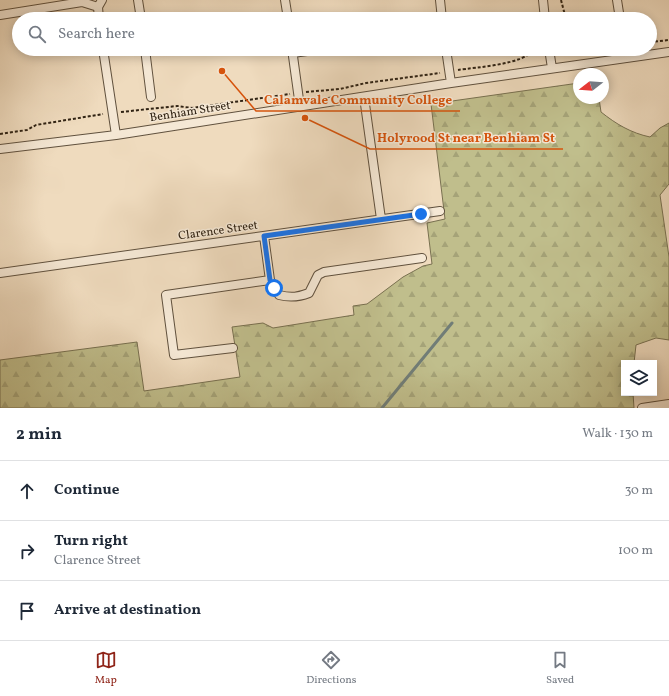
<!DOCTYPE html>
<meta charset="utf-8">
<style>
body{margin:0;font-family:Vollkorn,serif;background:#f2f2f3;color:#1f2937}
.controls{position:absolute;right:12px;bottom:12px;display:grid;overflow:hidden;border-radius:0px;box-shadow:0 2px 10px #0003}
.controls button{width:36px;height:36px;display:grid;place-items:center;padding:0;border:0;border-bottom:1px solid #e0e1e3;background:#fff;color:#1f2937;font:20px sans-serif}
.compass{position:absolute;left:573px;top:68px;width:36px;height:36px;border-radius:50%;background:#fff;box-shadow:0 2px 10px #0003;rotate:253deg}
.stop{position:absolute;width:12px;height:12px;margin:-9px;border:3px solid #1a73e8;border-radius:50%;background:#fff}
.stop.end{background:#1a73e8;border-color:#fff;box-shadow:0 1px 4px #0008}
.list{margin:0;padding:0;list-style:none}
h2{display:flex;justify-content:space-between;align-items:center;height:52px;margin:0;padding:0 16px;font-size:17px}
h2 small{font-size:13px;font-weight:400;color:#747a83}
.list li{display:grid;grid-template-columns:26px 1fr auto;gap:12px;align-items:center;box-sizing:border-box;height:60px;padding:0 16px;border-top:1px solid #e0e1e3}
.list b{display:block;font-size:15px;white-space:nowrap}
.list p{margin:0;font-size:13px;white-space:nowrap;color:#747a83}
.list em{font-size:13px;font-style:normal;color:#747a83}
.icon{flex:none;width:22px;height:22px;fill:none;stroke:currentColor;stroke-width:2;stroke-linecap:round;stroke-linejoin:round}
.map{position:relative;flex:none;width:669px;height:408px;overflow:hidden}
.search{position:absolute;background:#fff;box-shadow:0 2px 10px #0003;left:12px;right:12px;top:12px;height:44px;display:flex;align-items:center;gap:10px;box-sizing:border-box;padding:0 14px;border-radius:22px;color:#747a83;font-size:15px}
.sheet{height:232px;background:#fff}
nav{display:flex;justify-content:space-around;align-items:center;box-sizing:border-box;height:56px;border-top:1px solid #e0e1e3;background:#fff;font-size:11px;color:#747a83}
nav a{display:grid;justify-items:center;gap:2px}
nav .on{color:#8f2418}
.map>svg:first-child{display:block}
.forest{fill:url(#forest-firs);stroke:#787050}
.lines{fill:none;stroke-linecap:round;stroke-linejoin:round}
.stream{stroke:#717d77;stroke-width:3}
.street-casing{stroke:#60513e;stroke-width:10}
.path{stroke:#302314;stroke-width:2;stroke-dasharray:3 2;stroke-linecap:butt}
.street{stroke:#f5e8d5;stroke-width:8}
.route{stroke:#1a73e8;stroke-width:5}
.labels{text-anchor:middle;stroke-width:3;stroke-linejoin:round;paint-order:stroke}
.street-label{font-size:12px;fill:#302314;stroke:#f5e8d5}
.leader{fill:none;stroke:#d6540d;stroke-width:1.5}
.callout-dot{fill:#d6540d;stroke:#f5e8d5;stroke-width:1.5}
.callout-label{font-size:13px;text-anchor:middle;font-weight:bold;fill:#d6540d;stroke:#f5e8d5;stroke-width:3;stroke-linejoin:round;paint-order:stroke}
</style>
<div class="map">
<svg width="669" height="408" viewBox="0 0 669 408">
<defs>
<pattern id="forest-firs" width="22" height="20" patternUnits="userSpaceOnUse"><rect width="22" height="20" fill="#c0be8c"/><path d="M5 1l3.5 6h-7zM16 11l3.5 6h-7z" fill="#a5a378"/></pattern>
</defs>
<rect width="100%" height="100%" fill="#efdbbe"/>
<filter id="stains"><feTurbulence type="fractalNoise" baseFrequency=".005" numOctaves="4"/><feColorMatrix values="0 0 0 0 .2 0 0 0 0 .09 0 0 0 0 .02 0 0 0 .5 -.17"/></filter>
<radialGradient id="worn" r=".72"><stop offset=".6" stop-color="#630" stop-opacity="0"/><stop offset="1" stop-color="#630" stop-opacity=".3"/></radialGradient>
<path class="forest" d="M579,83v15h20l2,14c15,12 30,21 49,25l10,-9 9,-5v61l-9,11 9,62v83l-13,-2 -20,7 -2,18h-10v30h9l1,15h-634v-48l137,-18 7,49 96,-14 -8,-50 31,-4 10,5 81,-13 -1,-9 14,-2 36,-27 20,-11 9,-2 -5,-41 18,-4 -14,-115z"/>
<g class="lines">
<path class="stream" d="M382,408l70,-85"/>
<g class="street-casing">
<path id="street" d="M138,0l3,19
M285,0l3,19
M440,0l2,19
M543,0l2,19
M617,0l3,19
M98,7l1,12
M98,7l4,-7
M0,15l82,-13 16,5
M103,49l13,86
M145,49l6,48
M292,49l8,58
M446,49l5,34
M549,49l3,19
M624,49l2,9
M293,53l28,-4
M364,97l17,122
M0,149l116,-14 335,-52 218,-31
M264,236l6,44 9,15c12,3 20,2 30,-2l9,-18 6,-3 98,-14
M0,273l440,-62
M233,348l-59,7 -8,-60 104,-15
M642,408l27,-4"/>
</g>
<path class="path" d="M561,0l5,19
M650,42l19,-2
M574,49l4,3 21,-3
M458,70c18,-3 66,-5 76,-21
M306,92l34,-3 26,-6 74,-10
M121,112l56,-6 15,2 98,-14
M0,134l27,-4 9,-5 67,-11"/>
<use href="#street" class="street"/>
</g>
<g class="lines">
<path class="route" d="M274,288l-4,-8 -6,-44 157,-22"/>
</g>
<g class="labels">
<g class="street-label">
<text transform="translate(190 111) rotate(-9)" y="4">Benhiam Street</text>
<text transform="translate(218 230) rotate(-8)" y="4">Clarence Street</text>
</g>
</g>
<path class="leader" d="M222 71L256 111H460M305 118L370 149H563"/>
<g class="callout-dot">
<circle cx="222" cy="71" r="4"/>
<circle cx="305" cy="118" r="4"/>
</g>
<g class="callout-label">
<text x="358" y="104">Calamvale Community College</text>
<text x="466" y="142">Holyrood St near Benhiam St</text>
</g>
<rect width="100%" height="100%" filter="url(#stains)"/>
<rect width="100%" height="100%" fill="url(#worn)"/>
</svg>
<div class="controls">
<button><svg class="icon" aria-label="layers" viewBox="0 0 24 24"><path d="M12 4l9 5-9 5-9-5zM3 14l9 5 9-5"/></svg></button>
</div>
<svg class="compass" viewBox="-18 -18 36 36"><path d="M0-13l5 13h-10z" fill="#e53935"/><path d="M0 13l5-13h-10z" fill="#747a83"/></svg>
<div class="stop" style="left:274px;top:288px"></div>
<div class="stop end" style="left:421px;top:214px"></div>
<div class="search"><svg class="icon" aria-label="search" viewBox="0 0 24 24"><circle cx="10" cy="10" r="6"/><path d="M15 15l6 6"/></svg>Search here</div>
</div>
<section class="sheet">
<h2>2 min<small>Walk · 130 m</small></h2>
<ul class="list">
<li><svg class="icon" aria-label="ahead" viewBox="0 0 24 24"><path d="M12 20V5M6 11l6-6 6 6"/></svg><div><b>Continue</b></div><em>30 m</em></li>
<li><svg class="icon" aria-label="right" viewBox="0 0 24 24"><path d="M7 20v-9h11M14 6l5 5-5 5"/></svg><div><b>Turn right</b><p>Clarence Street</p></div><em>100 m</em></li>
<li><svg class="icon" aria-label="arrive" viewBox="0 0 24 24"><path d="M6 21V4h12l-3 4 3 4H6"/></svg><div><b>Arrive at destination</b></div></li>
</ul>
</section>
<nav>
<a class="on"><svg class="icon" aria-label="map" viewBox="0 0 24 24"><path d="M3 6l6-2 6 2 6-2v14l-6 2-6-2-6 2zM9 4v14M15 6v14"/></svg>Map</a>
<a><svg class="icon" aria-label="directions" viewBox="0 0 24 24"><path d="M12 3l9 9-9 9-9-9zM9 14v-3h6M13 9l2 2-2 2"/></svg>Directions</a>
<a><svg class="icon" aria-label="saved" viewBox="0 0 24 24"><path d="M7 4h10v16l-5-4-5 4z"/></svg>Saved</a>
</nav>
